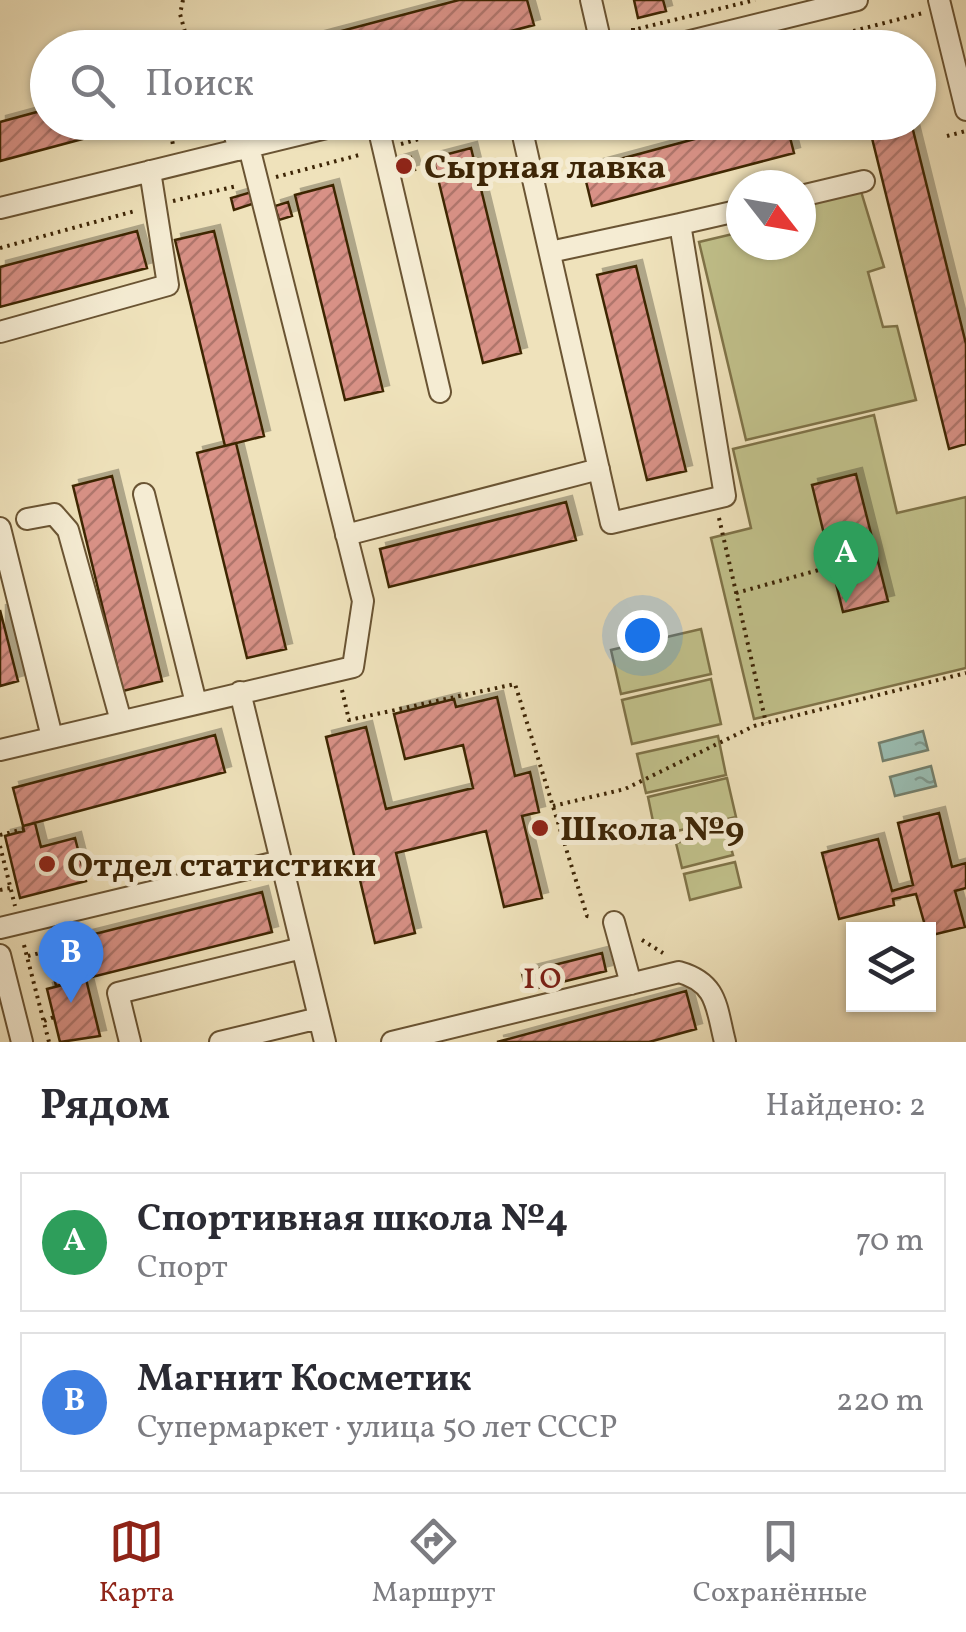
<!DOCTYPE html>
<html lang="ru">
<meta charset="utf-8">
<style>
body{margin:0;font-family:Vollkorn,serif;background:#f7f7f7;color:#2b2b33}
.controls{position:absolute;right:30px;bottom:30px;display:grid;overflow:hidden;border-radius:0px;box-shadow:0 2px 8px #0004}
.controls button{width:90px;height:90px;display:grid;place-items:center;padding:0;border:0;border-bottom:2px solid #e1e1e2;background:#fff;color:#2b2b33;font:50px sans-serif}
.compass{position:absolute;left:726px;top:170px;width:90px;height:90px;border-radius:50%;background:#fff;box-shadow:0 2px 8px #0004;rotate:121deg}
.you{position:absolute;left:642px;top:635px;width:35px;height:35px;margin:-25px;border:8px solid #fff;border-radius:50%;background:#1a73e8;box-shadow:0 0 0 15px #1a73e833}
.badge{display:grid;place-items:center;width:65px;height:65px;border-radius:50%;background:#8f2418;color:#fff;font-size:32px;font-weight:700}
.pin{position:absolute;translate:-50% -82px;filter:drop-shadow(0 2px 5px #0008)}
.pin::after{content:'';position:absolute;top:52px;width:35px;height:30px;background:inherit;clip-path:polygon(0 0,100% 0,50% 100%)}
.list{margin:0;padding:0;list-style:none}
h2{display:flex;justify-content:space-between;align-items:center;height:130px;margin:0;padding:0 40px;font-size:42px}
h2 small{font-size:32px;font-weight:400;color:#7c7c81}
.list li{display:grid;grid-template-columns:65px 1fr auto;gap:30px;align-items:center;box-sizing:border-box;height:140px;margin:0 20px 20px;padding:0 20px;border:2px solid #e1e1e2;border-radius:0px}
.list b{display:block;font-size:38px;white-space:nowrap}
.list p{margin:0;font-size:32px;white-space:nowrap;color:#7c7c81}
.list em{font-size:32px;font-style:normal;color:#7c7c81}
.icon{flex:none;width:55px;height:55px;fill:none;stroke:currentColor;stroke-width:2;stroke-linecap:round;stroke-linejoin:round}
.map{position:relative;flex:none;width:966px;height:1042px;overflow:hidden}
.search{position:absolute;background:#fff;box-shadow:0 2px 8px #0004;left:30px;right:30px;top:30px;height:110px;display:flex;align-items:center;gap:25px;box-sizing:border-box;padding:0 35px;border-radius:55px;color:#7c7c81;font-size:38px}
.sheet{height:450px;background:#fff}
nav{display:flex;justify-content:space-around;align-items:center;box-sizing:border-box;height:140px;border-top:2px solid #e1e1e2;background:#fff;font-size:28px;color:#7c7c81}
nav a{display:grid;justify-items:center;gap:5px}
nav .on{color:#8f2418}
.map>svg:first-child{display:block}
.green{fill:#c1c18b;stroke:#7f7348;stroke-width:2.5}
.water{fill:url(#water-ripples);stroke:#75806d;stroke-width:2.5}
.building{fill:url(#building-hatch);stroke:#3d2506;stroke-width:2.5;filter:url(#shadow)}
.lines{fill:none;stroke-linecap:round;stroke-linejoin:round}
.minor-casing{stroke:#6a5433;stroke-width:24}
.path{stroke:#3d2506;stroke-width:4;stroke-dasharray:2.5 5;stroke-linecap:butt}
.minor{stroke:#f5ecd3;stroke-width:20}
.poi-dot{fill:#8f2418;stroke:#f5ecd3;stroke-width:4}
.labels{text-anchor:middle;stroke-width:10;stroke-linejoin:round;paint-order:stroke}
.poi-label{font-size:35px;font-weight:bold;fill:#3d2506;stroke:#f5ecd3;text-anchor:start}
.neighbourhood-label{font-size:38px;letter-spacing:2.5px;fill:#7a1f14;stroke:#f5ecd3}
</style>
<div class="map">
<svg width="966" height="1042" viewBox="0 0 966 1042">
<defs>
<pattern id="water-ripples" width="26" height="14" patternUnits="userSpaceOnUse" patternTransform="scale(2.5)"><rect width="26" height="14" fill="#9abdb2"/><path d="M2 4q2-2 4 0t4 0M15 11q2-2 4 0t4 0" fill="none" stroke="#7f998f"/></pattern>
<pattern id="building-hatch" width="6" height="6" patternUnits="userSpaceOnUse" patternTransform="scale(2.5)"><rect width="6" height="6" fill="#d89186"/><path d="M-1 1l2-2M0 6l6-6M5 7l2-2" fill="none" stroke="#b0766c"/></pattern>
<filter id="shadow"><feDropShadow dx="6" dy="-6" stdDeviation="0" flood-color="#0004"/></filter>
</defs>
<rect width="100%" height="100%" fill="#efe2bb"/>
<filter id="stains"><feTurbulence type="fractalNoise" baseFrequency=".002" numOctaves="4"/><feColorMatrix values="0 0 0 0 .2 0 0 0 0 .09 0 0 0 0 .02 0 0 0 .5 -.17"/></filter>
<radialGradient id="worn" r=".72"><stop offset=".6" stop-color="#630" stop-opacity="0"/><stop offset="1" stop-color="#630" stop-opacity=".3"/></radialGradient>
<path class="green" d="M860,188l24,79 -16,5 15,55 14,-1 19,74 -170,40 -47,-198 42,-10v13h60v-42z
M874,415l23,98 69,-16v171l-212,51 -43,-181 40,-10 -18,-79z
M701,629l10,45 -90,20 -10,-44z
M711,679l10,45 -89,20 -10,-44z
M718,736l8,39 -80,18 -9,-39z
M727,778l9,39 -80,19 -8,-39z
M726,830l7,25 -51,13 -6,-25z
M735,862l6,25 -51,13 -6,-26z"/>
<path class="water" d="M923,731l5,19 -45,11 -4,-18z
M931,766l5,20 -41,10 -5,-19z"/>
<path class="building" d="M459,0h68l7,25 -88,23h-169z
M634,0h29l3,11 -28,7z
M48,109v13h98l-146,39v-39z
M758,122h28l8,31 -202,53 -9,-37z
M868,122h43l55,222v100l-17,5z
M471,148l50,205 -38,10 -50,-205z
M411,157l4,13 -17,5 -4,-13z
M333,185l50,206 -38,9 -50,-205z
M255,191l3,11 -24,8 -3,-12z
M288,202l4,14 -13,4 -4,-14z
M137,231l10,37 -147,39v-40z
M214,231l50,205 -39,10 -50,-206z
M636,266l50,205 -39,9 -50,-205z
M236,443l50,206 -39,9 -50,-205z
M856,474l32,127 -45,11 -31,-127z
M112,476l50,205 -39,10 -50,-205z
M566,502l10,38 -187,47 -9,-38z
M0,610l18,71 -18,5z
M497,697l18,79 15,-4 9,40 -17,4 20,82 -38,9 -18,-76 -90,22 19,80 -40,10 -49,-206 40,-10 20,82 87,-21 -10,-43 -58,14 -11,-45 60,-15 2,8z
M215,735l10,37 -202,54 -10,-38z
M939,813l13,54 14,-4v25l-11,3 10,36 -37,9 -12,-42 -23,5 1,6 -55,14 -17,-66 56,-14 14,52 21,-6 -15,-62z
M35,823l6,24 34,-9 11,43 -66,17 -15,-62 19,-5 -1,-5z
M262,892l10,40 -216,54 -9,-40z
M602,953l4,18 -80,20 -4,-18z
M86,979l14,57 -40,6 -13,-53z
M686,991l10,38 -47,13h-152z"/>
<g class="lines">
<g class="minor-casing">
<path id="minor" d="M591,0l11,48
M939,0l27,110
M206,47v1
M662,48l195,-48
M231,122l8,28
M377,122l63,270
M520,122l91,401 114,-27 -45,-272 -130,28
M801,196l63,-15
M0,208l351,-86
M680,224l61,-14
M0,332l168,-47 -18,-114
M144,494l52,209
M27,519l27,-5 14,16 53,191
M0,528l52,209
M346,535l253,-66
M240,692l85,350
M0,750l353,-83 10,-66 -114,-454
M614,922l17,62
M0,928l281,-67
M0,955l22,87
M130,1042l-12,-49 184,-45
M220,1042l99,-24
M392,1042l287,-70c39,11 37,35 46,70"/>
</g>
<path class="path" d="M183,0l-3,14 7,25
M633,28v2l122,-30
M788,48l135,-35
M171,134l2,11
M947,136l19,-5
M401,144l81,-22
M276,177l87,-23
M173,201l64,-15
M0,248l135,-37
M719,518l47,205
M736,593l90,-25
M342,690l7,30 166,-36 72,232 6,1
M553,806l72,-17 129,-63 212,-53
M0,835l24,-6
M0,846l15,60
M0,890l10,-2
M642,940l21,13
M24,945l25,97
M28,956l20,-5
M44,1021l10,-4"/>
<use href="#minor" class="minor"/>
</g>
<g class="poi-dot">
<circle cx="404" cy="166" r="10"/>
<circle cx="540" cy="828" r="10"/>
<circle cx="47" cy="864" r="10"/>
</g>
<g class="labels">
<g class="poi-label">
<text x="424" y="178">Сырная лавка</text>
<text x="560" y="840">Школа №9</text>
<text x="67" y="876">Отдел статистики</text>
</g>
<g class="neighbourhood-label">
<text x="543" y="988">10</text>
</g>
</g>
<rect width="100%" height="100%" filter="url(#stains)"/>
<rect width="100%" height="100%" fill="url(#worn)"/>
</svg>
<div class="controls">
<button><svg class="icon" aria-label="layers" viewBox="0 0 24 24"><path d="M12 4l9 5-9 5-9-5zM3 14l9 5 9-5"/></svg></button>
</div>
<svg class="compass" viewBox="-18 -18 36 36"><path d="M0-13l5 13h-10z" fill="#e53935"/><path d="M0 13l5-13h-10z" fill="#7c7c81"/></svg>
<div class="you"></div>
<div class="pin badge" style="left:846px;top:603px;background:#2e9e5b">A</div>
<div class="pin badge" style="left:71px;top:1003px;background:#3f7fe0">B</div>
<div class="search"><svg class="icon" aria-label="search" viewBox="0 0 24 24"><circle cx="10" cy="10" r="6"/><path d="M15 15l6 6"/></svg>Поиск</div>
</div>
<section class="sheet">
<h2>Рядом<small>Найдено: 2</small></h2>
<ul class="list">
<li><span class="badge" style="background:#2e9e5b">A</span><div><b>Спортивная школа №4</b><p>Спорт</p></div><em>70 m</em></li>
<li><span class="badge" style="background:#3f7fe0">B</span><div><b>Магнит Косметик</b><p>Супермаркет · улица 50 лет СССР</p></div><em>220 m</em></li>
</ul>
</section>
<nav>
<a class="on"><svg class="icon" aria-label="map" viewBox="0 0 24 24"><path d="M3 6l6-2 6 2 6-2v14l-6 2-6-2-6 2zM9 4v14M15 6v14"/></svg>Карта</a>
<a><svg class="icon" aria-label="directions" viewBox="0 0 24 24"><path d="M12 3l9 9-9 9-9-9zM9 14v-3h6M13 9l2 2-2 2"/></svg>Маршрут</a>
<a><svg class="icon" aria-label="saved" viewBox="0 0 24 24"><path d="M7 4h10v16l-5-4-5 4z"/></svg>Сохранённые</a>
</nav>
